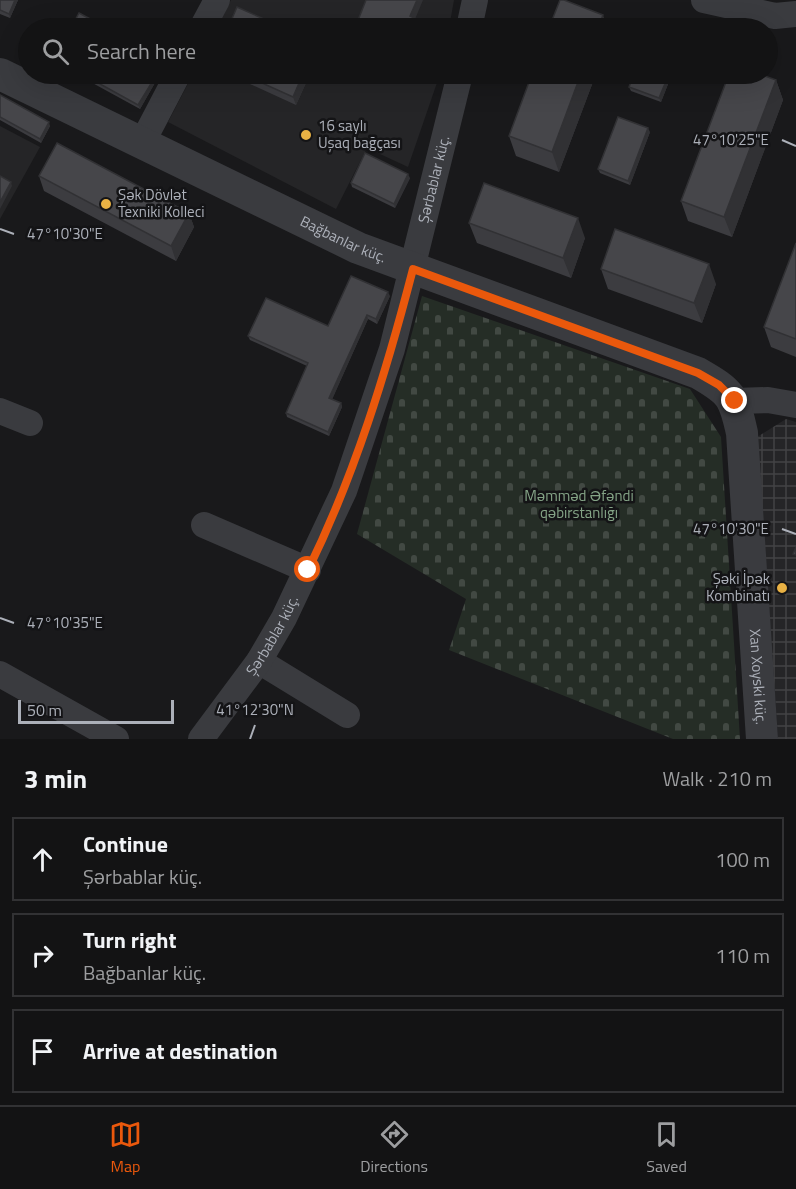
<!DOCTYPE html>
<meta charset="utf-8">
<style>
body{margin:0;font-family:"Titillium Web",sans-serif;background:#1c1c1d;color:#f1f3f6}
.scale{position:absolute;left:18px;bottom:15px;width:156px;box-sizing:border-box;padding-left:6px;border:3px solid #acb0b9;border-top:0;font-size:16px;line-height:21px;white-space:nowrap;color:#acb0b9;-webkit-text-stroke:4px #141416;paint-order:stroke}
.stop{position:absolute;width:18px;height:18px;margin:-14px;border:4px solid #ea580c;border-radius:50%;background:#fff}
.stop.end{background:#ea580c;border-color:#fff;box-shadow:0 2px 6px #0008}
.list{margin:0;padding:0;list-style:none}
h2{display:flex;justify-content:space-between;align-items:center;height:78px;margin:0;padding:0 24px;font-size:26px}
h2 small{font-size:20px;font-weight:400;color:#9d9ea0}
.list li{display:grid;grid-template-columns:39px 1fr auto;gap:18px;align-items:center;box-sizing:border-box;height:84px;margin:0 12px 12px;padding:0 12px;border:2px solid #323234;border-radius:0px}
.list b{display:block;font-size:22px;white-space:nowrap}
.list p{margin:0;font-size:20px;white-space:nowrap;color:#9d9ea0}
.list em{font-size:20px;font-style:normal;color:#9d9ea0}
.icon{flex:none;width:33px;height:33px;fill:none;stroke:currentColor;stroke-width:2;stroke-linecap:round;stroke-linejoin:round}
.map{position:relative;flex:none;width:796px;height:739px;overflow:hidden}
.search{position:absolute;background:#131314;box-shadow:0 6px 24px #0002;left:18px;right:18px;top:18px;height:66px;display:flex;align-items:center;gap:15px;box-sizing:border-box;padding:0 21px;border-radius:33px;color:#9d9ea0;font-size:22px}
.sheet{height:366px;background:#131314}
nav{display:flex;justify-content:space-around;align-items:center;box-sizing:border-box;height:84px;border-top:2px solid #323234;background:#131314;font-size:16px;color:#9d9ea0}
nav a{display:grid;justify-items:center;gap:3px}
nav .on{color:#ea580c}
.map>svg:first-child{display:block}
.built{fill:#252527}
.industrial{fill:url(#industrial-grid)}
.cemetery{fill:url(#cemetery-stones)}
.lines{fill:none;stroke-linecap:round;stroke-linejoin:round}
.minor{stroke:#3a3b3f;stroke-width:26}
.tertiary{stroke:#3a3b3f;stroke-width:32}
.wall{fill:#3c3c40}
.shaded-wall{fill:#313134}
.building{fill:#46464a;stroke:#313134;stroke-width:1.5}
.route{stroke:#ea580c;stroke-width:8}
.ticks{fill:none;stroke:#acb0b9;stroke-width:2}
.poi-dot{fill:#e8b144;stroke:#141416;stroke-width:2}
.labels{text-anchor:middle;stroke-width:5;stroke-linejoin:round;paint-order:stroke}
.poi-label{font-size:15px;fill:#acb0b9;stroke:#141416;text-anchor:start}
.street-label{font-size:15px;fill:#acb0b9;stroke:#141416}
.park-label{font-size:15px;fill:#84a386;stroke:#141416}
.ticks-label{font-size:15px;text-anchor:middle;fill:#acb0b9;stroke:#141416;stroke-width:5;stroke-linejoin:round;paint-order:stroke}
</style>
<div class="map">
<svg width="796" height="739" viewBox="0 0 796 739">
<defs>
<pattern id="industrial-grid" width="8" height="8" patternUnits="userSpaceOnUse" patternTransform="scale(1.5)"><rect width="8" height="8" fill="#252527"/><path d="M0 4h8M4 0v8" fill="none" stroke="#424244"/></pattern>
<pattern id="cemetery-stones" width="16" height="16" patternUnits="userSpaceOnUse" patternTransform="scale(1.5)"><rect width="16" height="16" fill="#252d26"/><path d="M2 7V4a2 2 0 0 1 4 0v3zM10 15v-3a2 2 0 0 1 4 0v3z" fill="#424943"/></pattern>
</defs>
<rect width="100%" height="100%" fill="#19191b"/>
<path class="built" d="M231,0h223l-5,28h-233z
M193,74h247l-32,93 -41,-19 -31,61 -168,-87z
M0,126l40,21 -40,72z"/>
<path class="industrial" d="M786,419l10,3v317h-18l-21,-302z"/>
<path class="cemetery" d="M422,296l268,93 31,48 19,302h-67l-224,-89 17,-51 -109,-65z"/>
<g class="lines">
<g class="minor">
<path d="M704,0l71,16 21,-2"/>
<path d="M202,28l15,-28"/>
<path d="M469,28l6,-28"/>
<path d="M142,143l36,-69"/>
<path d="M735,401l33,-1 28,5"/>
<path d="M0,411l30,12"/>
<path d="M204,525l104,45"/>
<path d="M259,661l88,54"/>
<path d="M0,674l116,65"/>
<path id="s1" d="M201,739l58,-78 25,-43 60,-127 48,-142 68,-275"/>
</g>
<path class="tertiary" id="s2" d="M0,74l358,174 340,125c33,19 36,23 44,60l20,306"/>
</g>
<path class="wall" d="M0,0h18l-8,18 -10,-4z
M76,74h84l-20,35z
M228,74h82l-14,31z
M532,74h64l-37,98 -43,-16 -7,-20z
M634,74h38l-11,28 -30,-11 -2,-4z
M776,80l7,20 -51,137 -44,-16 -7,-20z
M0,95l50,31 -9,17 -41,-23z
M650,132l-20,53 -30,-12 -2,-4z
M39,176l150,37 5,14 -18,34 -132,-70z
M410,178l-15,30 -43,-21 -1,-4z
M469,223l116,15 -14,40 -94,-35z
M796,243v114l-25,-10 -7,-20z
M601,269l115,15 -14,39 -94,-34z
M390,296l-13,28 -9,-5 -36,80 9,4 1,4 -13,29 -42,-19 -1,-4 21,-47 -57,-26 -2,-4 80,-10z"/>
<path class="shaded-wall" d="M15,0h3l-8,18 -1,-4z
M417,0h6l-10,24 -3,-8z
M603,15l5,13h-10z
M424,22l3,6h-5z
M157,74h3l-20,35 -2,-4z
M303,74h7l-14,31 -3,-8z
M581,74h15l-37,98 -7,-20z
M669,74h3l-11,28 -2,-4z
M776,80l7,20 -51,137 -8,-20z
M49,122l1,4 -9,17 -1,-4z
M648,128l2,4 -20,53 -2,-4z
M408,174l2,4 -15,30 -1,-4z
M11,182l1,4 -12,23v-7z
M189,213l5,14 -18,34 -5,-15z
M578,218l7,20 -14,40 -8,-20z
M709,264l7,20 -14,39 -8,-20z
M388,292l2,4 -13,28 -1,-5z
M367,315l1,4 -37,83 -2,-4z
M341,403l1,4 -13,29 -1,-4z"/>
<path class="building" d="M0,0h15l-6,14 -9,-4z
M366,0h51l-7,16 14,6 -2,6h-67z
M560,0h4l39,15 -5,13h-49z
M237,7l47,21h-56z
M79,13l28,15h-36z
M82,74h75l-19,31z
M242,74h61l-10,23z
M532,74h49l-29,78 -43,-16z
M634,74h35l-10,24 -30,-11z
M729,74h30l17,6 -52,137 -43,-16z
M0,95l49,27 -9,17 -40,-22z
M618,117l30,11 -20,53 -30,-12z
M57,143l132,70 -18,33 -132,-70z
M365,153l43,21 -14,30 -43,-21z
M0,176l11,6 -11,20z
M484,183l94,35 -15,40 -94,-35z
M615,229l94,35 -15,39 -93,-34z
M796,243v96l-32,-12z
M351,276l37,16 -12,27 -9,-4 -38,83 12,5 -13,29 -42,-19 22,-50 -60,-27 18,-38 62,28z
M796,547v8l-3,-1z"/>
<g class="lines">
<path class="route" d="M308,570c47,-96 78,-197 105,-301l285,104 21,12 16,16"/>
</g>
<path class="ticks" d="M782,140l14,6M0,229l14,5M782,529l14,5M0,618l14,5M250,739l5,-14"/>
<g class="poi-dot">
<circle cx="306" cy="135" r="6"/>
<circle cx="106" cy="204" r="6"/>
<circle cx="782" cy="588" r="6"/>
</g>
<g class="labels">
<g class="poi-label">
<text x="318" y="131">16 saylı<tspan x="318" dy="17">Uşaq bağçası</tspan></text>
<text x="118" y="200">Şək Dövlət<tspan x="118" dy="17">Texniki Kolleci</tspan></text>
<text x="770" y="584" text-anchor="end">Şəki İpək<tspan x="770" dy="17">Kombinatı</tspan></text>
</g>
<g class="street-label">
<text dy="5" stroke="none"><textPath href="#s1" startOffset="612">Şərbablar küç.</textPath></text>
<text dy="5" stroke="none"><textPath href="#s2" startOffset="381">Bağbanlar küç.</textPath></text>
<text dy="5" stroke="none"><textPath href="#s1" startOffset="126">Şərbablar küç.</textPath></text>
<text dy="5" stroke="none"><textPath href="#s2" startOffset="1083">Xan Xoyski küç.</textPath></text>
</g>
<g class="park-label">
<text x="579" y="501">Məmməd Əfəndi<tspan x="579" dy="17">qəbirstanlığı</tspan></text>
</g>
</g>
<g class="ticks-label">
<text x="731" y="145">47°10'25"E</text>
<text x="65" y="239">47°10'30"E</text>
<text x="731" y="534">47°10'30"E</text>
<text x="65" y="628">47°10'35"E</text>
<text x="255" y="715">41°12'30"N</text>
</g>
</svg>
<div class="scale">50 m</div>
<div class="stop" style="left:308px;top:570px"></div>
<div class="stop end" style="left:735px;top:401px"></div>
<div class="search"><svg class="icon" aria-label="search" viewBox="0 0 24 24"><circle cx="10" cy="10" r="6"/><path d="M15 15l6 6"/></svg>Search here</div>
</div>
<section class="sheet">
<h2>3 min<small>Walk · 210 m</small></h2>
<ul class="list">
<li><svg class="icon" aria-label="ahead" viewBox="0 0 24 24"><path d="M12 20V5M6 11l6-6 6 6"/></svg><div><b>Continue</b><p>Şərbablar küç.</p></div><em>100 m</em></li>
<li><svg class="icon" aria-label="right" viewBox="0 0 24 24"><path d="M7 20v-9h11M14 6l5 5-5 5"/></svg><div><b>Turn right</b><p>Bağbanlar küç.</p></div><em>110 m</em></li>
<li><svg class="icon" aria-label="arrive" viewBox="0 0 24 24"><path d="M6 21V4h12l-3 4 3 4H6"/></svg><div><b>Arrive at destination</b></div></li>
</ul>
</section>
<nav>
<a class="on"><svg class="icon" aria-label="map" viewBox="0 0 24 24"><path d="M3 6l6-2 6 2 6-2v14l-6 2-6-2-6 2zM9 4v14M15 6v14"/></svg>Map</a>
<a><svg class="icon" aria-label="directions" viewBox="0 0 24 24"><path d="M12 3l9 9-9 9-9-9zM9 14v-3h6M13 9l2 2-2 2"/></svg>Directions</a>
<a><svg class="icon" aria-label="saved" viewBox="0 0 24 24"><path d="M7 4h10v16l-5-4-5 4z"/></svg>Saved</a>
</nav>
